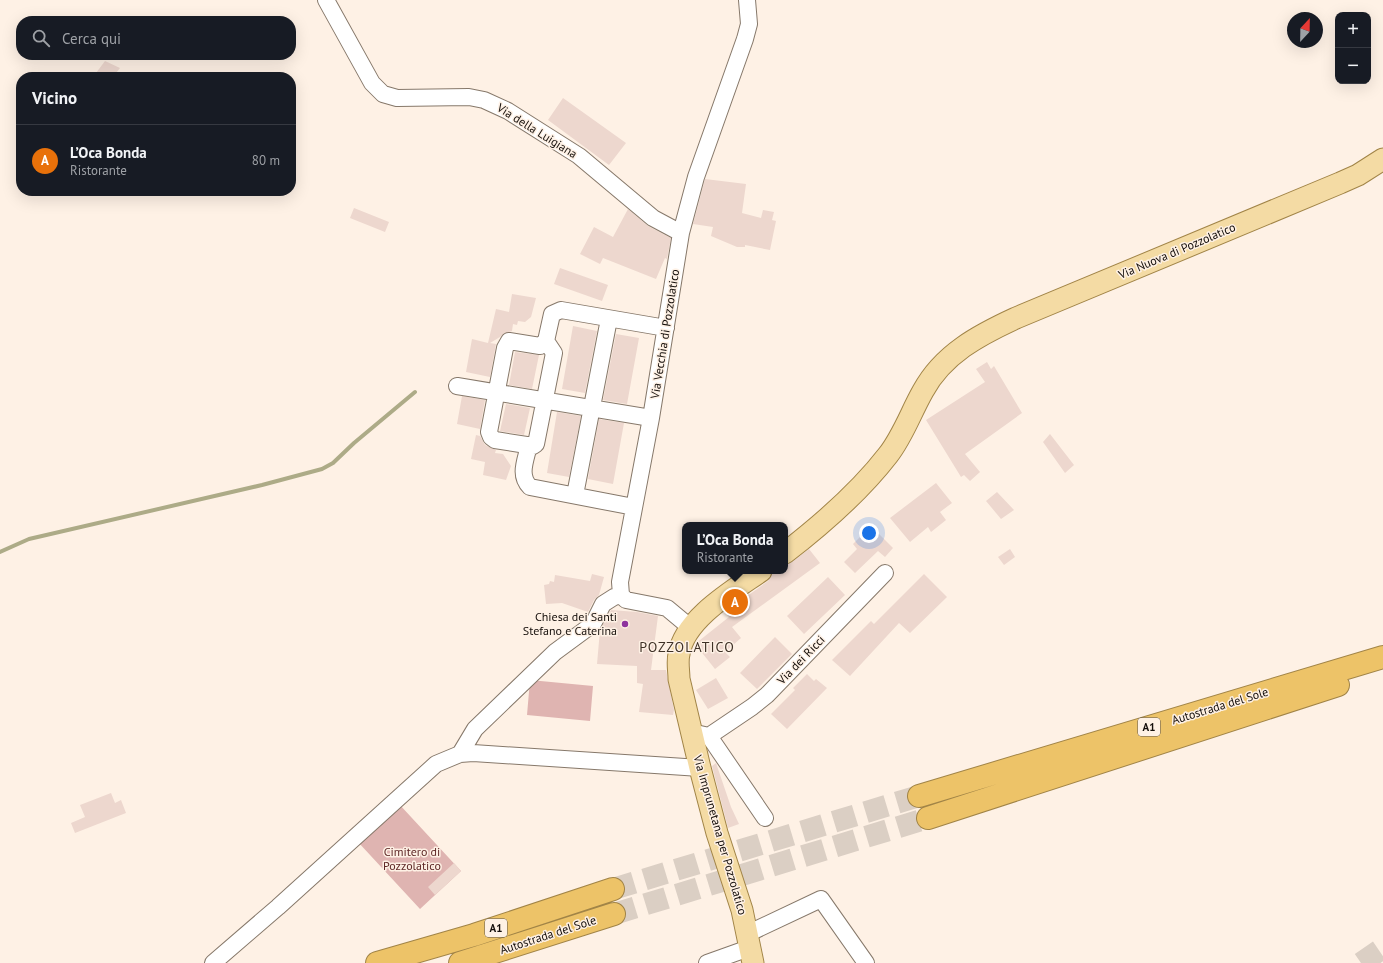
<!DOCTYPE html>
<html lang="it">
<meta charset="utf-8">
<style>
body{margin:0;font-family:"PT Sans",sans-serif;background:#20242c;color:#f1f3f6}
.controls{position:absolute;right:12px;top:12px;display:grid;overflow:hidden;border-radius:8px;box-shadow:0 4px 16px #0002}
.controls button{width:36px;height:36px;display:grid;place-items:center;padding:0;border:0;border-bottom:1px solid #363941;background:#171b24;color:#f1f3f6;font:20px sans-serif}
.compass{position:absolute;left:1287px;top:12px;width:36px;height:36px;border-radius:50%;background:#171b24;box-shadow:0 4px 16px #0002;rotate:22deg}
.you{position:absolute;left:869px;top:533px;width:14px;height:14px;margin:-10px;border:3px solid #fff;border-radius:50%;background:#1a73e8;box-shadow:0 0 0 6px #1a73e833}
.badge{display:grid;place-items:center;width:26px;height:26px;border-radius:50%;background:#0b8043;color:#fff;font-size:13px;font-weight:700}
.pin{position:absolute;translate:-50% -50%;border:2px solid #fff;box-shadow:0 1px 4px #0006}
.popup{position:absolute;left:682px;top:522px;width:106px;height:52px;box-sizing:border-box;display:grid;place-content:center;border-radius:8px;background:#171b24;filter:drop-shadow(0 1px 3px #0005);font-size:13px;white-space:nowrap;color:#9ea1a6}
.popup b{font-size:15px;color:#f1f3f6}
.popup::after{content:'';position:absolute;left:50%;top:100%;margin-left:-8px;border:8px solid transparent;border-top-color:#171b24}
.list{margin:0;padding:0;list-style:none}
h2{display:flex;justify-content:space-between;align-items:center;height:52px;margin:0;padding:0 16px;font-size:17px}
h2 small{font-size:13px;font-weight:400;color:#9ea1a6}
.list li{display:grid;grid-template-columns:26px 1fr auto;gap:12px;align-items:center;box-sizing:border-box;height:72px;padding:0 16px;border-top:1px solid #363941}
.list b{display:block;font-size:15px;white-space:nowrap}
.list p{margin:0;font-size:13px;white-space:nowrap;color:#9ea1a6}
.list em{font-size:13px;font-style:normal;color:#9ea1a6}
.icon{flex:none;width:22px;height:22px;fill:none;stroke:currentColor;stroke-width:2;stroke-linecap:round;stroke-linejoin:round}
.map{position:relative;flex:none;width:1383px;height:963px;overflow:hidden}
.search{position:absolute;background:#171b24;box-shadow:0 4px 16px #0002;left:16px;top:16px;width:280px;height:44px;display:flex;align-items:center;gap:10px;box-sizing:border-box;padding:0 14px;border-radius:16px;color:#9ea1a6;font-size:15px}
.panel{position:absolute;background:#171b24;box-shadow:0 4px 16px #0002;left:16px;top:72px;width:280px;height:124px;border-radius:16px}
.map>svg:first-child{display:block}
.green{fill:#dfb4b1}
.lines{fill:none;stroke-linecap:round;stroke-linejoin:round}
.stream{stroke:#adab87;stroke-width:4}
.building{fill:#edd7ce}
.highway-tunnel{stroke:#dbcfc4;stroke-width:22;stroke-dasharray:22 11;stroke-linecap:butt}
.minor-casing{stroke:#86786a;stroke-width:18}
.major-casing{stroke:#a18447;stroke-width:23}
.highway-casing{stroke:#a18447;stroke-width:24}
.minor{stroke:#fff;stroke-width:16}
.major{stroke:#f4dba4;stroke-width:21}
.highway{stroke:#edc368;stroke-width:22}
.poi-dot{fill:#8e339e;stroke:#fef1e5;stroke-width:1.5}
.labels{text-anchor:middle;stroke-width:3;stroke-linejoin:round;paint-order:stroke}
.shield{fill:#fef1e5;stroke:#5a524c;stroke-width:1}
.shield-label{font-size:11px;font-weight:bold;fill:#140e0a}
.street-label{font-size:12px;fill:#140e0a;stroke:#fef1e5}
.poi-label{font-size:12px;fill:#140e0a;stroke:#fef1e5;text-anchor:end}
.park-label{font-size:12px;fill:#5e2726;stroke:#fef1e5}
.quarter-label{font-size:14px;letter-spacing:1px;fill:#3e3126;stroke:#fef1e5}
</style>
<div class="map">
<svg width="1383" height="963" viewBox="0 0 1383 963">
<rect width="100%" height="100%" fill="#fef1e5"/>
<path class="green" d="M530,680l63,6 -3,35 -63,-6z
M399,804l62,67 -41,38 -62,-67z"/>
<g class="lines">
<path class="stream" d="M0,552l29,-13 233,-54 60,-16 11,-6 21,-20 61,-51"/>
</g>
<path class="building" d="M105,61l15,7 -7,9h-20z
M563,98l63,45 -17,22 -61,-45z
M705,179l41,5 -4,29 19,5 2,-8 11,2 -2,8 4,1 -6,29 -25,-5v2h-8l-26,-11 2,-9 -20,-3z
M354,208l35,14 -4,10 -35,-14z
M628,209l20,17 23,12 -4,21 -2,-1 -9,21 -53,-21 -3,6 -20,-10 14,-27 19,10z
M560,268l48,17 -6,16 -48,-17z
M512,294l24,4 -5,19 -6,5 -7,-1 -1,4 -4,-1 -1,7 -7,2 -5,4 -10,6 6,1 -6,33 -24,-5 6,-33 16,4 8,-34 13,3z
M573,326l24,5 -12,62 -23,-4z
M616,334l23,4 -12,66 -24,-4z
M515,352l24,3 -7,34 -23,-4z
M987,362l4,7 3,-3 28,47 -57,41 15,18 -10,9 -6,-6 -3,2 -35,-57 59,-38 -9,-13z
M462,396l23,4 -5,29 -23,-5z
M506,404l24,4 -6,27 -24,-4z
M557,412l24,4 -12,61 -22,-4z
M599,419l25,4 -11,61 -25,-5z
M1050,434l24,31 -9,8 -22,-31z
M476,435l4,1 5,9 11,5 -1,3 8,1 8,12 -5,14 -23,-5 2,-13 -14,-3z
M936,483l16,20 -12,9 6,8 -15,12 -3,-5 -18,15 -20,-24z
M997,492l17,18 -13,9 -15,-18z
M871,526l22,22 -8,9 -7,-6 -23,22 -11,-11 13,-13 -4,-5z
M809,549l11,14 -88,64 9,11 -16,14 5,5 -15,12 -20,-25 34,-27 -4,-5 43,-31 5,-10h12v-6l7,-3z
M1010,549l5,8 -11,8 -6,-8z
M592,574l12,3 -5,18 -5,5 -6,12 -26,-9 -16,1 -2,-19 5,-1 1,-3 4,1 1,-7 35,6z
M924,574l23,23 -37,36 -11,-10 -49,53 -18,-16 39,-39 3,3z
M828,577l17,18 -41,39 -17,-18z
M611,610l26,2 21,4 -7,54h15l8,40 -1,5 -34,-3 4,-28 -6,-1v-17l-40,-2 3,-34z
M775,637l17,17 -35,35 -17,-16z
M807,674l7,7 2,-2 11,9 -40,41 -16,-15 24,-24 -2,-2z
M716,678l12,20 -20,11 -12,-19z
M716,763l15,44 8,17 -11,4 -16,-62z
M111,793l4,10 6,-3 5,13 -51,20 -4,-10 14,-6 -5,-12z
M454,863l7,8 -26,24 -7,-8z"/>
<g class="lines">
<path class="highway-tunnel" d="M613,889l306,-93
M614,914l314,-96
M1361,963l22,-15"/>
<g class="minor-casing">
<path id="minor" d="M326,0l46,83 11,11 14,4 72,-1 15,3 24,11 71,45 74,62 28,15
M546,341l8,12 -18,91 -3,2 -38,-6 -4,-3 -2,-5 16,-84 4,-7 31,5 6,-5 6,-27 9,-4 105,18
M457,386l194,32
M529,445c-3,15 -11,30 1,42l104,20
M575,495l34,-176
M691,628l-24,-20 -41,-8 -5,-5 -1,-13 31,-164 30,-185 15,-56 49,-138 4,-15 -2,-24
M700,734l9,2 56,82
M709,736l43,-29 15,-12 118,-122
M460,754l15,-25 80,-77 38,-28 10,-20 11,-7 7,-2
M747,934l74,-35 45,64
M213,963l65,-56 158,-143 24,-10 13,-1 227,15
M707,963l42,-15"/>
</g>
<g class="major-casing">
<path id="major" d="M785,553c35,-27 76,-63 103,-98 15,-19 23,-43 35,-64 20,-37 56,-56 93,-73l324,-135 18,-8 25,-16
M753,963l-11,-53 -25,-77 -17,-65 -21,-89c0,-8 -2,-17 0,-25 5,-35 55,-64 82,-83"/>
</g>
<g class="highway-casing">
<path id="highway" d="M919,796l464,-139
M928,818l410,-133
M377,963l97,-28 139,-46
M460,963l154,-49"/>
</g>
<use href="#minor" class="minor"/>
<use href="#major" class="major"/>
<use href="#highway" class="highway"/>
</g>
<circle class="poi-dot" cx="625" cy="624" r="4"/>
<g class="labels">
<g class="shield">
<rect x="1138" y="718" width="22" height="18" rx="3"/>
<rect x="485" y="919" width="22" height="18" rx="3"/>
</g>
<g class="shield-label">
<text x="1149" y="731">A1</text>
<text x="496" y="932">A1</text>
</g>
<g class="street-label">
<text transform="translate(537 131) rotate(32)" y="4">Via della Luigiana</text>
<text transform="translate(1177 251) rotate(-23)" y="4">Via Nuova di Pozzolatico</text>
<text transform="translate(665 334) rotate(-81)" y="4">Via Vecchia di Pozzolatico</text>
<text transform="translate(801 660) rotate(-46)" y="4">Via dei Ricci</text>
<text transform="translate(1220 706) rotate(-17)" y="4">Autostrada del Sole</text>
<text transform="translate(720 835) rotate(74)" y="4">Via Imprunetana per Pozzolatico</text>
<text transform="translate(548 935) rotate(-18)" y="4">Autostrada del Sole</text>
</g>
<g class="poi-label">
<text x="617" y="621">Chiesa dei Santi<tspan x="617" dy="14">Stefano e Caterina</tspan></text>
</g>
<g class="park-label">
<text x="412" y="856">Cimitero di<tspan x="412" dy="14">Pozzolatico</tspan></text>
</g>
<g class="quarter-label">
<text x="687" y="652">POZZOLATICO</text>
</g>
</g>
</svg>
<div class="controls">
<button>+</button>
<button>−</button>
</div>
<svg class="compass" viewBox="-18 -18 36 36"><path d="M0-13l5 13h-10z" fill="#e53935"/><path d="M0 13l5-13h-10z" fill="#9ea1a6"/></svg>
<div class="you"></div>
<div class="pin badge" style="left:735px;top:602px;background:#e8710a">A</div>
<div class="popup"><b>L’Oca Bonda</b>Ristorante</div>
<div class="search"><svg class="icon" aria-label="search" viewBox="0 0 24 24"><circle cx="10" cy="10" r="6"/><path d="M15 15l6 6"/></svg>Cerca qui</div>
<section class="panel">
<h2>Vicino<small></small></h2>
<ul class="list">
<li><span class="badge" style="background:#e8710a">A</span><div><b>L’Oca Bonda</b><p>Ristorante</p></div><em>80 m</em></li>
</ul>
</section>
</div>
